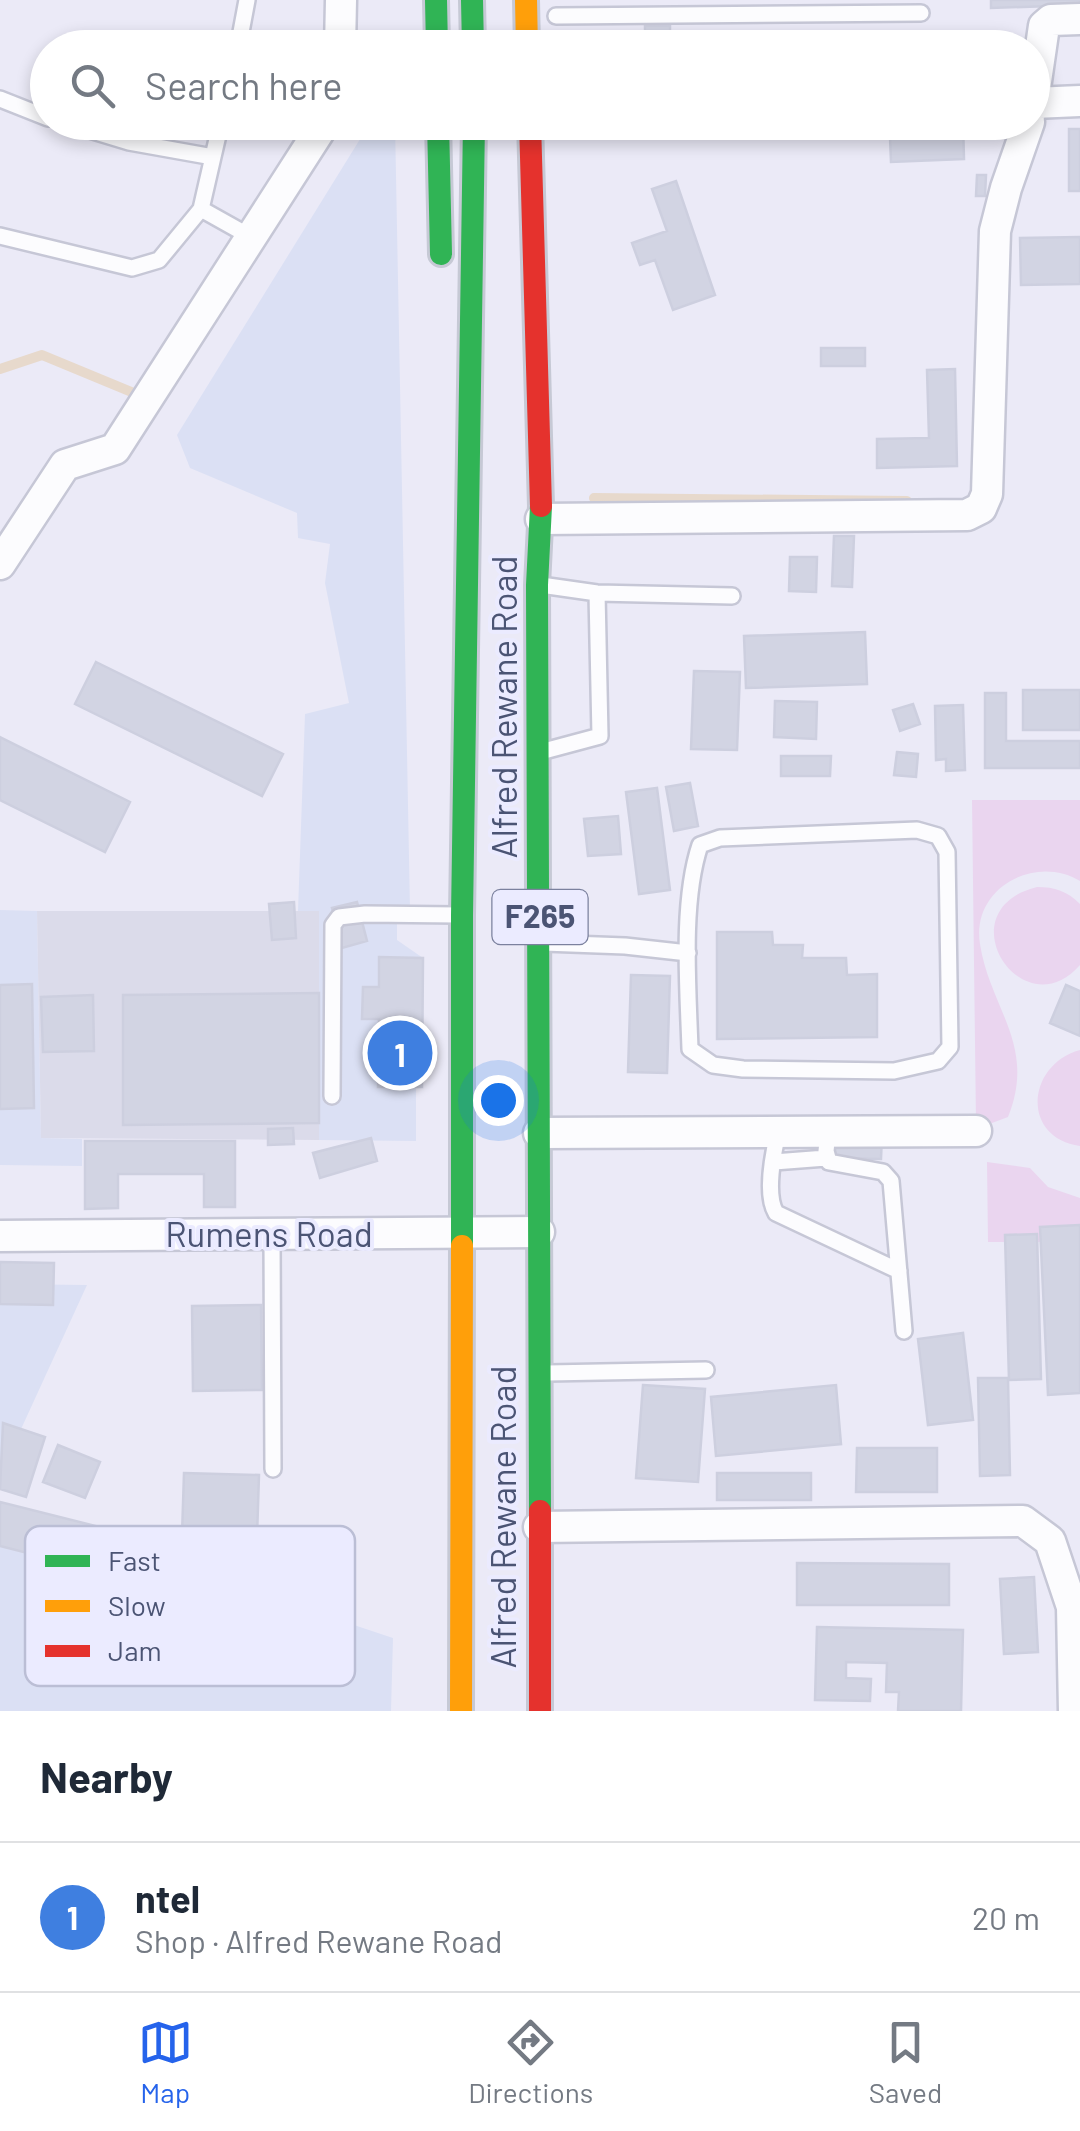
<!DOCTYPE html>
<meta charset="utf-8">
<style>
body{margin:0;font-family:Barlow,sans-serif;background:#f6f6f7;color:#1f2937}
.you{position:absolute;left:498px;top:1100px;width:35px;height:35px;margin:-25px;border:8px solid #fff;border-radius:50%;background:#1a73e8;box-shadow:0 0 0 15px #1a73e833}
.badge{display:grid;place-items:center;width:65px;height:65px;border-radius:50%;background:#2563eb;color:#fff;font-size:32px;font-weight:700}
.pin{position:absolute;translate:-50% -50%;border:5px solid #fff;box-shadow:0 2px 10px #0006}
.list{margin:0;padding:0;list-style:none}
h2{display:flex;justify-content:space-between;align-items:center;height:130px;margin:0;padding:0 40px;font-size:42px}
h2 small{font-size:32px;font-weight:400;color:#747a83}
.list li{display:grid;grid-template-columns:65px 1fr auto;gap:30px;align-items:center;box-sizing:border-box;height:150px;padding:0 40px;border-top:2px solid #e0e1e3}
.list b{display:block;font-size:38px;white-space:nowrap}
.list p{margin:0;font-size:32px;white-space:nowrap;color:#747a83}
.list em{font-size:32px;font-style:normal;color:#747a83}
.icon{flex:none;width:55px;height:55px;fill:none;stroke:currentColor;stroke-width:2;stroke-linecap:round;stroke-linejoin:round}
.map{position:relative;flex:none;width:1080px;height:1711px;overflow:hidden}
.search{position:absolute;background:#fff;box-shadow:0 5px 15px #0003;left:30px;right:30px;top:30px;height:110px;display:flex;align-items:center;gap:25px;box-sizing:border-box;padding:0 35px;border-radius:55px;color:#747a83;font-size:38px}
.sheet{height:280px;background:#fff}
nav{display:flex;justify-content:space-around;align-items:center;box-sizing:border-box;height:140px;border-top:2px solid #e0e1e3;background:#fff;font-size:28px;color:#747a83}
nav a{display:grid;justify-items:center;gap:5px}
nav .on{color:#2563eb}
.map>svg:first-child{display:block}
.commercial{fill:#dbe0f4}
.industrial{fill:#dbdbea}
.green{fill:#ead5ef}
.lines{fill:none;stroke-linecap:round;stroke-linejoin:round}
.stream{stroke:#e7d9cc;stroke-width:10}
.building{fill:#d2d4e3;stroke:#cdcfdf;stroke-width:2.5}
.lane-casing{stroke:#c6c7d6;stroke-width:20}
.street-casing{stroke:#c6c7d6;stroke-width:35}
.fast-casing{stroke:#c6c9d5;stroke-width:28}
.slow-casing{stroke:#c6c9d5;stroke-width:28}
.jam-casing{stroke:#c6c9d5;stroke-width:28}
.lane{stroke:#fcfcfe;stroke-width:15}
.street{stroke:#fcfcfe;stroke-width:30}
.fast{stroke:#30b455;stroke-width:22}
.slow{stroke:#ff9f0a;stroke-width:22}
.jam{stroke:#e5322d;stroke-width:22}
.labels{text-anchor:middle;stroke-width:8;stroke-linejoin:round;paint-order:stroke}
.shield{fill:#ebebff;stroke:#7b819e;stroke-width:2.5}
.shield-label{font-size:32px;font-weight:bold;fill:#4b5474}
.street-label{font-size:35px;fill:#4b5474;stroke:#ebebff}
.key{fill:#ebebff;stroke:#bbbed5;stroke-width:2.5}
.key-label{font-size:28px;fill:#4b5474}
</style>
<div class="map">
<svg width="1080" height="1711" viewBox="0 0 1080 1711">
<rect width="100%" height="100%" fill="#ebeaf7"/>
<path class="commercial" d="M370,123h25l15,787 -13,1v29l26,18 -1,129 -6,1v53l-97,-1v-229h-21l7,-197 44,-11 -24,-120 5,-39 -32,-6 -1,-25 -107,-45 -13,-33z
M0,910l37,1 4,227 41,1v27l-82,-1z
M0,1284l87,1 -87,190z
M0,1507l393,131 -2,73h-391z"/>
<path class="industrial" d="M37,911h282v229l-278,-2z"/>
<path class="green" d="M972,800h108v81c-45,-27 -109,7 -100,63 10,65 57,101 28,173l-16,6h-16z
M1037,887c18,0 30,4 43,17v61c-58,66 -136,-55 -43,-78z
M1080,1050v96c-59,-8 -54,-81 0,-96z
M987,1162l43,6 18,19 32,11v44h-92z"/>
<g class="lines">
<path class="stream" d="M0,369l42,-14 104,43
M594,498l313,3"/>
</g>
<path class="building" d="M991,0h89v5l-89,3z
M645,26h25v22h-25z
M933,122h30l1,37 -73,3 -1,-25 43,-2z
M977,122h38v11l-38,-1z
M1069,129h11v62h-11z
M977,175h9l-1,21h-9z
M676,181l39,114 -42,15 -18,-50 -15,5 -8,-22 35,-12 -15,-42z
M1080,237v47l-59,1 -1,-47z
M821,348h44v18h-44z
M955,369l2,97 -80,2v-29l52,-1 -2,-68z
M834,536h20l-2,51 -20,-1z
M790,557h27l-1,35 -27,-1z
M865,632l2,52 -121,4 -2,-52z
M96,662l187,92 -21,42 -187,-92z
M694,671l46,1 -3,78 -46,-1z
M1023,690h57v40h-57z
M985,693h21v48h74v27h-95z
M775,701l42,1 -1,37 -42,-2z
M913,704l7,20 -20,7 -7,-21z
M963,705l2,65 -19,1v-12l-10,1 -1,-54z
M0,737l130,65 -25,50 -105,-52z
M897,752l21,2 -2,23 -22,-2z
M781,756h50l-1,20h-49z
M690,783l8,43 -24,5 -8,-44z
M657,788l13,102 -31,4 -13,-102z
M618,816l3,38 -33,2 -4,-37z
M294,902l2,36 -24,2 -3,-36z
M357,902l10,39 -25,7 -10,-40z
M717,932h55l1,13h30l-1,13h44l1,17 30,-1v63l-160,2z
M379,957l44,1 -1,129h-44l1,-68h-17l1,-32h16z
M631,975l39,1 -3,97 -39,-1z
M32,984l2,124 -34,1v-124z
M1066,985l14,6v45l-30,-13z
M319,993v130l-196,2v-130z
M93,995l1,56 -51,1 -2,-55z
M293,1128l1,16 -26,1v-16z
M835,1135h47l-1,24 -46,-1z
M371,1138l6,23 -57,17 -7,-25z
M85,1141h150v66h-31v-33h-86v34l-33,1z
M1080,1225v168l-32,2 -8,-168z
M1037,1234l4,145 -32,1 -4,-145z
M0,1262l54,1 -1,42 -53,-1z
M261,1305l1,85 -69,1 -1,-85z
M963,1333l10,87 -45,5 -10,-86z
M978,1378h30l2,97 -30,1z
M643,1385l62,4 -7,93 -62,-4z
M836,1385l5,59 -125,12 -5,-59z
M3,1423l42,14 -19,60 -26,-8z
M58,1445l42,17 -15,36 -42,-16z
M857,1448h80v44h-81z
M184,1473l75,2 -2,62 -75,-2z
M717,1473h94v27h-94z
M0,1502l195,49 -11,42 -184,-47z
M797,1563l152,1v41h-152z
M1034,1577l4,75 -34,2 -4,-75z
M817,1627l146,3 -2,81h-63l1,-19h-13l1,-29 -41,-1v16l25,1 -1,22 -55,-1z"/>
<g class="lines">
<g class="lane-casing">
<path id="lane" d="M556,16l365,-3
M238,48l9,-48
M0,99l48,19
M63,122l66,20 84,15
M201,209l20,-87
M0,236l132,32 27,-8 42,-51 50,28
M541,585l56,8 135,3
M544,751l56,-15 -3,-143
M917,830l21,6 9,16 3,195 -12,14 -44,10 -151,-2 -30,-4 -23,-16c-2,-62 -9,-147 10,-204l20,-7z
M544,943l81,3 63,7
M332,1096l1,-171 6,-8 26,-3 93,1
M778,1133c-5,21 -13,62 -2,80l123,58
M828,1133l-2,18 3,11 54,10 8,9 13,150
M774,1162l52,-4
M272,1235l1,234
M548,1373l158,-3"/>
</g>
<g class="street-casing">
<path id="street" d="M340,48l1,-48
M1034,103l46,-2
M1032,109l12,-83 7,-6 29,-1
M541,519l426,-4 14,-7 6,-14 8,-263 11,-43 23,-66
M0,564l65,-99 50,-16 210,-327
M539,1133l437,-2
M0,1236l539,-4
M539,1527l484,-6 27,20 22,66 2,104"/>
</g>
<g class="fast-casing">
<path id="fast" d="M436,0l1,48
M472,0l1,48
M438,122l3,132
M462,1246v-331l12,-793
M540,1511l-3,-926 4,-79"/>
</g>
<g class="slow-casing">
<path id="slow" d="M526,0l1,48
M461,1711l1,-465"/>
</g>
<g class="jam-casing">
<path id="jam" d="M530,122l11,384
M540,1511v200"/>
</g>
<use href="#lane" class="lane"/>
<use href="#street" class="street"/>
<use href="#fast" class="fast"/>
<use href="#slow" class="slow"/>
<use href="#jam" class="jam"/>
</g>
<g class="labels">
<rect class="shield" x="492.5" y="890" width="95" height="54" rx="8"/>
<g class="shield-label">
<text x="540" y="928">F265</text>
</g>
<g class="street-label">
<text transform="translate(505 707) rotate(-90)" y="12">Alfred Rewane Road</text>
<text x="269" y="1247">Rumens Road</text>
<text transform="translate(504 1517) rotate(-90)" y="12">Alfred Rewane Road</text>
</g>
</g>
<rect x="25" y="1526" width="330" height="160" rx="15" class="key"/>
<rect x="45" y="1555" width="45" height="12" fill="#30b455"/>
<rect x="45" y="1600" width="45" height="12" fill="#ff9f0a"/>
<rect x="45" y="1645" width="45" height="12" fill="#e5322d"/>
<g class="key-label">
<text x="108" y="1571">Fast</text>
<text x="108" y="1616">Slow</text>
<text x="108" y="1661">Jam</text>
</g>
</svg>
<div class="you"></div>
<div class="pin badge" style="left:400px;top:1053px;background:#3f7fe0">1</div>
<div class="search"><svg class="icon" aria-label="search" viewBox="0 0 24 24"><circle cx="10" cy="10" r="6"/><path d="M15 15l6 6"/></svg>Search here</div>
</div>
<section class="sheet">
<h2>Nearby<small></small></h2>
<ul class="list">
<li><span class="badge" style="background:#3f7fe0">1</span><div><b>ntel</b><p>Shop · Alfred Rewane Road</p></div><em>20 m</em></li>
</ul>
</section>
<nav>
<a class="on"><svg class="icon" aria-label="map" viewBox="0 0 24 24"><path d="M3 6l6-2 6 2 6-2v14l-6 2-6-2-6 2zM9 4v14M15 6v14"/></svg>Map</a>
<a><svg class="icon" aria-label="directions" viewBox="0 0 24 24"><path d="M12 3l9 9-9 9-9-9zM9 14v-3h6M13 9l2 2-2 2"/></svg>Directions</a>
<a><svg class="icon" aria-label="saved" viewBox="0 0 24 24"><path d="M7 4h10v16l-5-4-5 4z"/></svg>Saved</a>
</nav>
